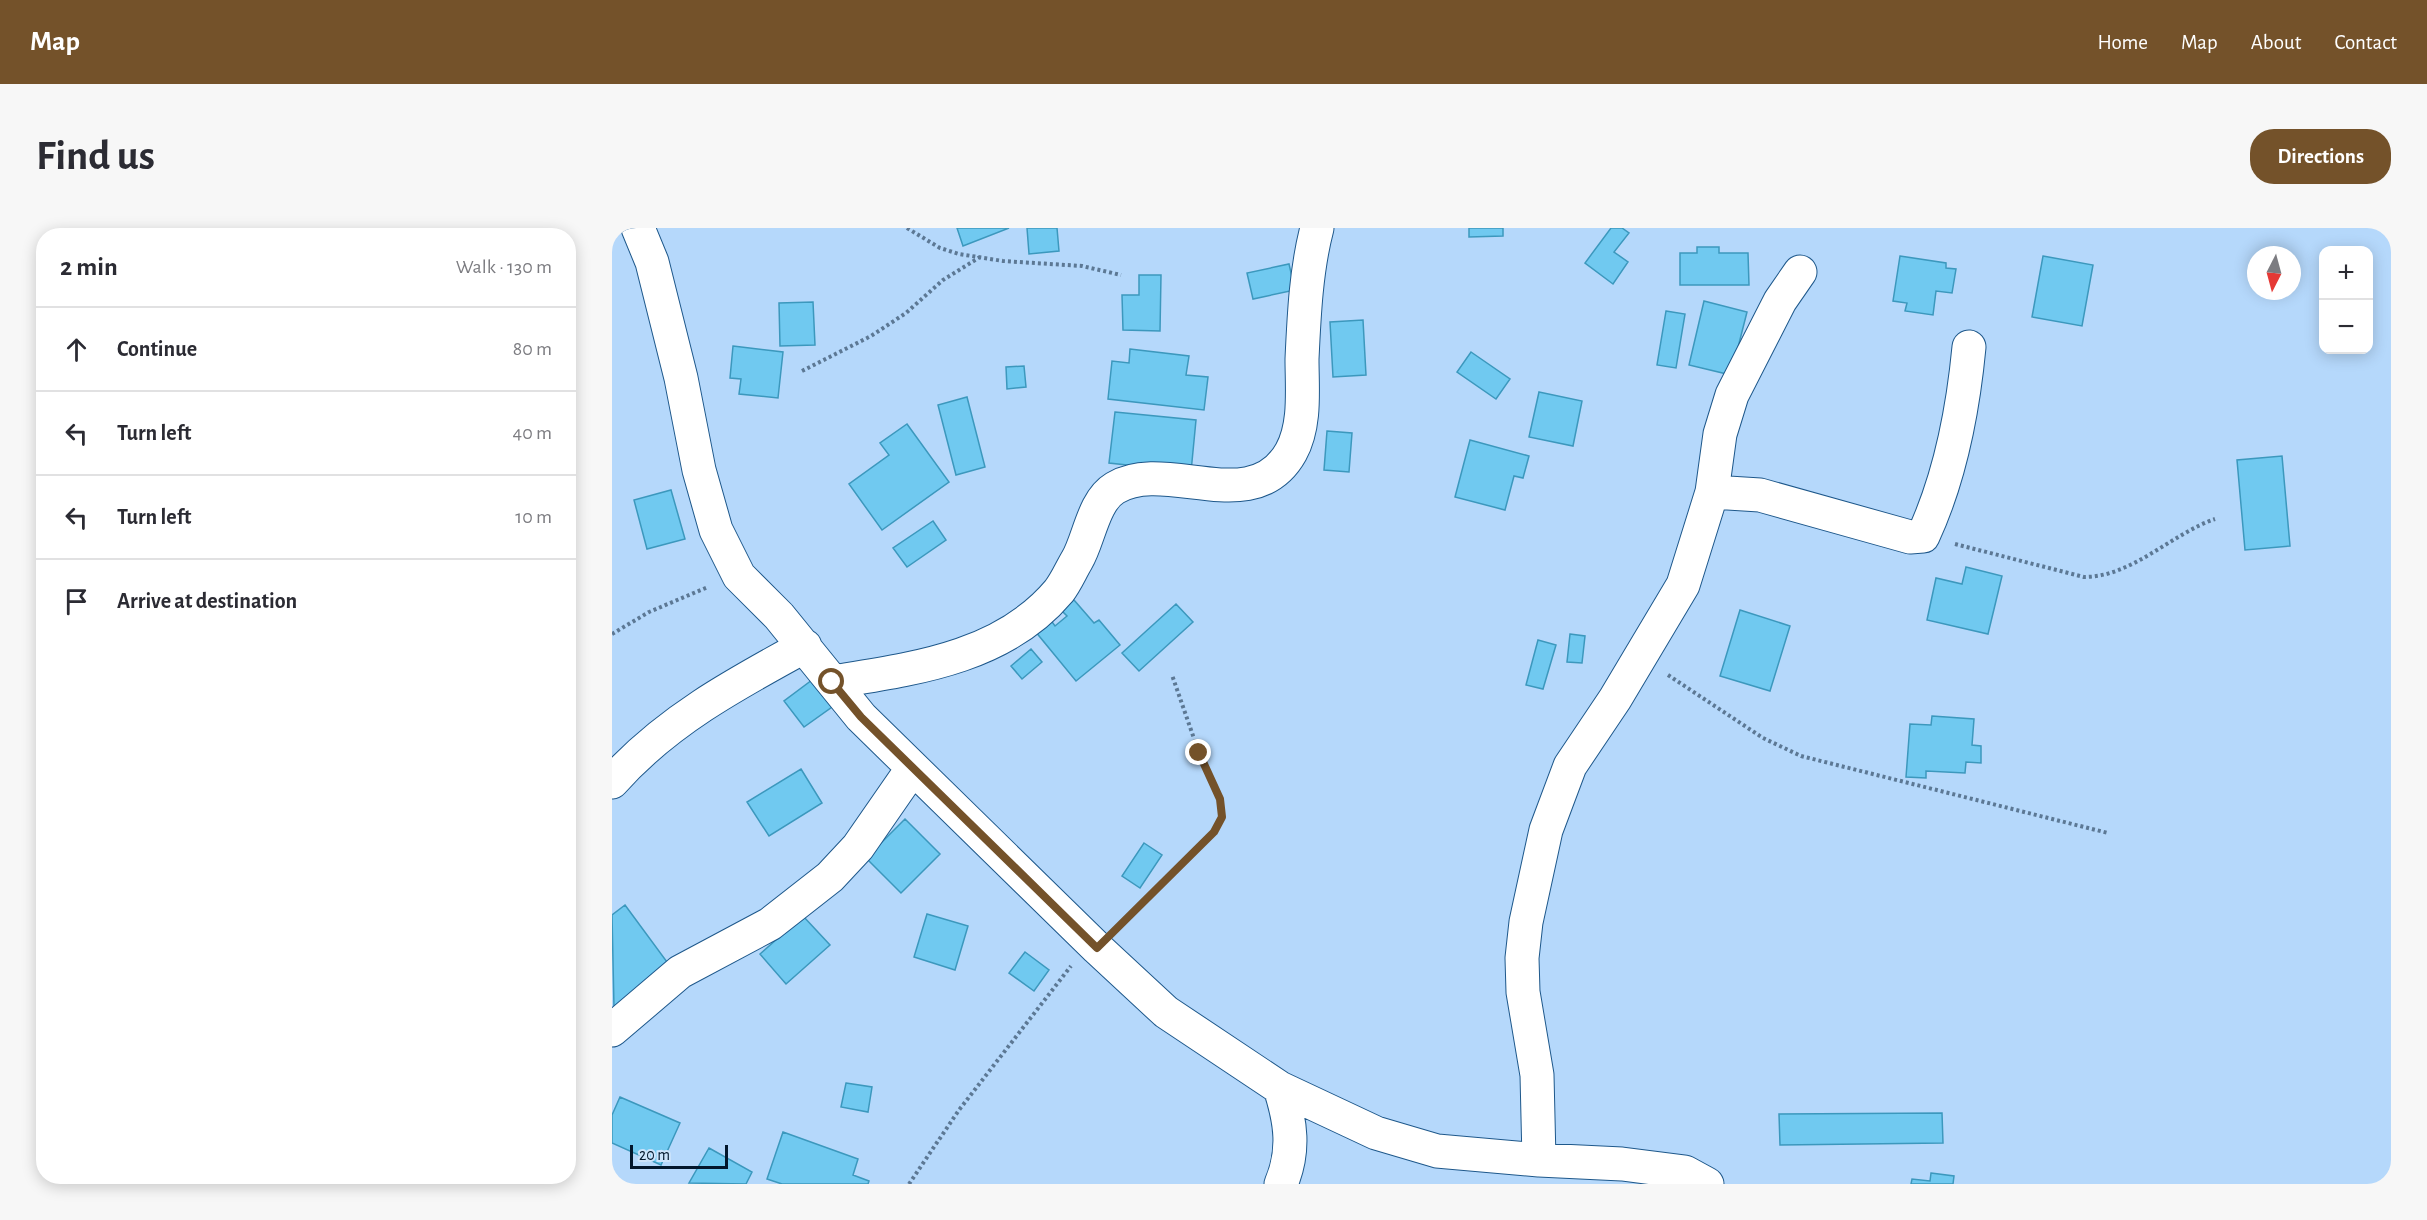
<!DOCTYPE html>
<meta charset="utf-8">
<style>
body{margin:0;font-family:"Alegreya Sans",sans-serif;background:#f7f7f7;color:#2b2b33}
.controls{position:absolute;right:18px;top:18px;display:grid;overflow:hidden;border-radius:12px;box-shadow:0 3px 15px #0003}
.controls button{width:54px;height:54px;display:grid;place-items:center;padding:0;border:0;border-bottom:2px solid #e1e1e2;background:#fff;color:#2b2b33;font:30px sans-serif}
.compass{position:absolute;left:1635px;top:18px;width:54px;height:54px;border-radius:50%;background:#fff;box-shadow:0 3px 15px #0003;rotate:186deg}
.scale{position:absolute;left:18px;bottom:15px;width:98px;box-sizing:border-box;padding-left:6px;border:3px solid #02172c;border-top:0;font-size:16px;line-height:21px;white-space:nowrap;color:#02172c;-webkit-text-stroke:4px #cde4fb;paint-order:stroke}
.stop{position:absolute;width:18px;height:18px;margin:-14px;border:4px solid #74522a;border-radius:50%;background:#fff}
.stop.end{background:#74522a;border-color:#fff;box-shadow:0 2px 6px #0008}
.list{margin:0;padding:0;list-style:none}
h2{display:flex;justify-content:space-between;align-items:center;height:78px;margin:0;padding:0 24px;font-size:26px}
h2 small{font-size:20px;font-weight:400;color:#7c7c81}
.list li{display:grid;grid-template-columns:39px 1fr auto;gap:18px;align-items:center;box-sizing:border-box;height:84px;padding:0 24px;border-top:2px solid #e1e1e2}
.list b{display:block;font-size:22px;white-space:nowrap}
.list em{font-size:20px;font-style:normal;color:#7c7c81}
.icon{flex:none;width:33px;height:33px;fill:none;stroke:currentColor;stroke-width:2;stroke-linecap:round;stroke-linejoin:round}
.map{position:relative;flex:none;width:1779px;height:956px;overflow:hidden;border-radius:24px}
header{display:flex;align-items:center;gap:36px;box-sizing:border-box;height:84px;padding:0 30px;background:#74522a;color:#fff}
header strong{font-size:28px}
nav{display:flex;gap:33px;margin-inline-start:auto;font-size:21px}
.intro{display:flex;align-items:center;justify-content:space-between;box-sizing:border-box;height:144px;padding:0 36px}
h1{margin:0;font-size:42px}
.button{padding:15px 27px;border-radius:24px;background:#74522a;color:#fff;font-size:21px;font-weight:700}
main{display:flex;gap:36px;padding:0 36px}
aside{flex:1;background:#fff;border-radius:24px;box-shadow:0 3px 15px #0003}
.map>svg:first-child{display:block}
.building{fill:#70c9f0;stroke:#3c98bd;stroke-width:1.5}
.lines{fill:none;stroke-linecap:round;stroke-linejoin:round}
.minor-casing{stroke:#1e588b;stroke-width:35}
.path{stroke:#5c7894;stroke-width:4;stroke-dasharray:3 3;stroke-linecap:butt}
.minor{stroke:#fff;stroke-width:33}
.route{stroke:#74522a;stroke-width:8}
</style>
<header>
<strong>Map</strong>
<nav><a>Home</a><a>Map</a><a>About</a><a>Contact</a></nav>
</header>
<div class="intro"><h1>Find us</h1><a class="button">Directions</a></div>
<main>
<aside>
<h2>2 min<small>Walk · 130 m</small></h2>
<ul class="list">
<li><svg class="icon" aria-label="ahead" viewBox="0 0 24 24"><path d="M12 20V5M6 11l6-6 6 6"/></svg><div><b>Continue</b></div><em>80 m</em></li>
<li><svg class="icon" aria-label="left" viewBox="0 0 24 24"><path d="M17 20v-9H6M10 6l-5 5 5 5"/></svg><div><b>Turn left</b></div><em>40 m</em></li>
<li><svg class="icon" aria-label="left" viewBox="0 0 24 24"><path d="M17 20v-9H6M10 6l-5 5 5 5"/></svg><div><b>Turn left</b></div><em>10 m</em></li>
<li><svg class="icon" aria-label="arrive" viewBox="0 0 24 24"><path d="M6 21V4h12l-3 4 3 4H6"/></svg><div><b>Arrive at destination</b></div></li>
</ul>
</aside>
<div class="map">
<svg width="1779" height="956" viewBox="0 0 1779 956">
<rect width="100%" height="100%" fill="#b5d8fb"/>
<path class="building" d="M345,0h52l-46,18z
M415,0h30l2,23 -30,3z
M857,0h34v8l-34,1z
M999,0h11l7,5 -15,19 14,10 -15,22 -28,-21z
M1085,19h22v6h29l1,32h-69v-32h17z
M1288,28l46,7v5l10,1 -4,24 -16,-2 -3,24 -28,-4 2,-8 -14,-2z
M1431,28l50,9 -11,61 -50,-9z
M677,36l6,26 -42,9 -6,-26z
M527,47h22l-1,56 -37,-1 -1,-35h17z
M1092,73l43,11 -16,63 -42,-10z
M201,74l2,43 -35,1 -1,-43z
M1054,83l19,3 -9,54 -19,-3z
M751,92l3,55 -33,2 -3,-55z
M121,118l50,6 -5,46 -39,-4 2,-15 -11,-1z
M518,121l59,7 -3,19 22,2 -4,33 -96,-11 4,-38 17,2z
M859,124l39,27 -14,20 -39,-27z
M412,138l2,21 -19,2 -1,-22z
M927,164l43,9 -9,45 -44,-9z
M355,169l18,70 -29,8 -18,-70z
M503,184l81,8 -5,52 -82,-9z
M295,196l42,58 -67,48 -33,-46 40,-29 -9,-12z
M715,203l25,2 -3,39 -25,-2z
M858,212l59,16 -6,22 -9,-2 -9,34 -50,-13z
M1670,228l8,90 -45,4 -8,-90z
M59,262l14,49 -38,10 -13,-49z
M321,293l13,19 -39,27 -14,-19z
M1354,339l36,9 -14,58 -61,-14 9,-42 26,6z
M462,372l20,23 5,-3 21,25 -44,36 -41,-50 15,-12 5,7 12,-10 -6,-6z
M564,376l17,18 -54,49 -17,-18z
M1128,382l50,16 -20,65 -50,-15z
M958,406l15,2 -3,27 -15,-1z
M926,412l18,5 -13,44 -17,-4z
M419,421l11,13 -20,17 -11,-13z
M200,452l20,27 -28,20 -20,-26z
M1320,488l42,3 -2,26 9,1v17l-15,-1 -1,11 -39,-2v7l-20,-1 4,-53 21,1z
M189,541l21,34 -53,33 -22,-34z
M293,591l35,35 -39,39 -35,-35z
M532,615l18,12 -22,33 -18,-12z
M13,677l45,61 -56,42 -2,-93z
M315,686l41,12 -13,44 -41,-13z
M191,688l27,29 -44,39 -26,-30z
M413,724l24,18 -15,21 -25,-18z
M234,855l26,4 -4,25 -27,-5z
M8,869l60,26 -19,42 -49,-22v-28z
M1330,885l1,30 -163,2 -1,-31z
M171,904l75,27 -5,16 16,6 -1,3h-86l-15,-5z
M97,920l43,24 -6,12 -57,-1z
M1319,945l23,3 -1,8h-42l1,-5 18,2z"/>
<g class="lines">
<g class="minor-casing">
<path id="minor" d="M26,0l14,34 29,116 18,92 17,60 23,46 40,40 82,101 236,231 69,64 114,76 96,45 61,18 102,9 83,4 63,8 22,12
M1100,264l48,3 150,42 13,-1c27,-58 40,-126 46,-189
M221,454c80,-13 170,-24 226,-91 7,-9 12,-21 18,-31 12,-20 16,-59 38,-72 51,-31 138,32 176,-36 15,-27 11,-63 11,-93 2,-43 4,-89 15,-131
M0,554c53,-60 123,-98 193,-136
M0,802l68,-58 90,-48 60,-47 28,-30 54,-78
M668,860c11,34 15,63 1,96
M927,932l-2,-85 -14,-83 -1,-34 4,-36 20,-92 24,-64 45,-67 68,-114 29,-93 8,-58 12,-39 48,-94 20,-29"/>
</g>
<path class="path" d="M295,0l33,20 19,6 44,7 79,5 39,9
M190,143l69,-35 35,-23 37,-33 37,-23
M1343,316l129,33c48,0 87,-43 131,-58
M0,406l37,-22 59,-25
M1056,447l95,63 38,18 307,77
M509,696l93,-92 8,-15 -2,-18 -21,-46 -27,-78
M297,956l50,-74 112,-144"/>
<use href="#minor" class="minor"/>
</g>
<g class="lines">
<path class="route" d="M220,454l29,35 236,231 117,-116 8,-15 -2,-18 -21,-46"/>
</g>
</svg>
<div class="controls">
<button>+</button>
<button>−</button>
</div>
<svg class="compass" viewBox="-18 -18 36 36"><path d="M0-13l5 13h-10z" fill="#e53935"/><path d="M0 13l5-13h-10z" fill="#7c7c81"/></svg>
<div class="scale">20 m</div>
<div class="stop" style="left:220px;top:454px"></div>
<div class="stop end" style="left:587px;top:525px"></div>
</div>
</main>
